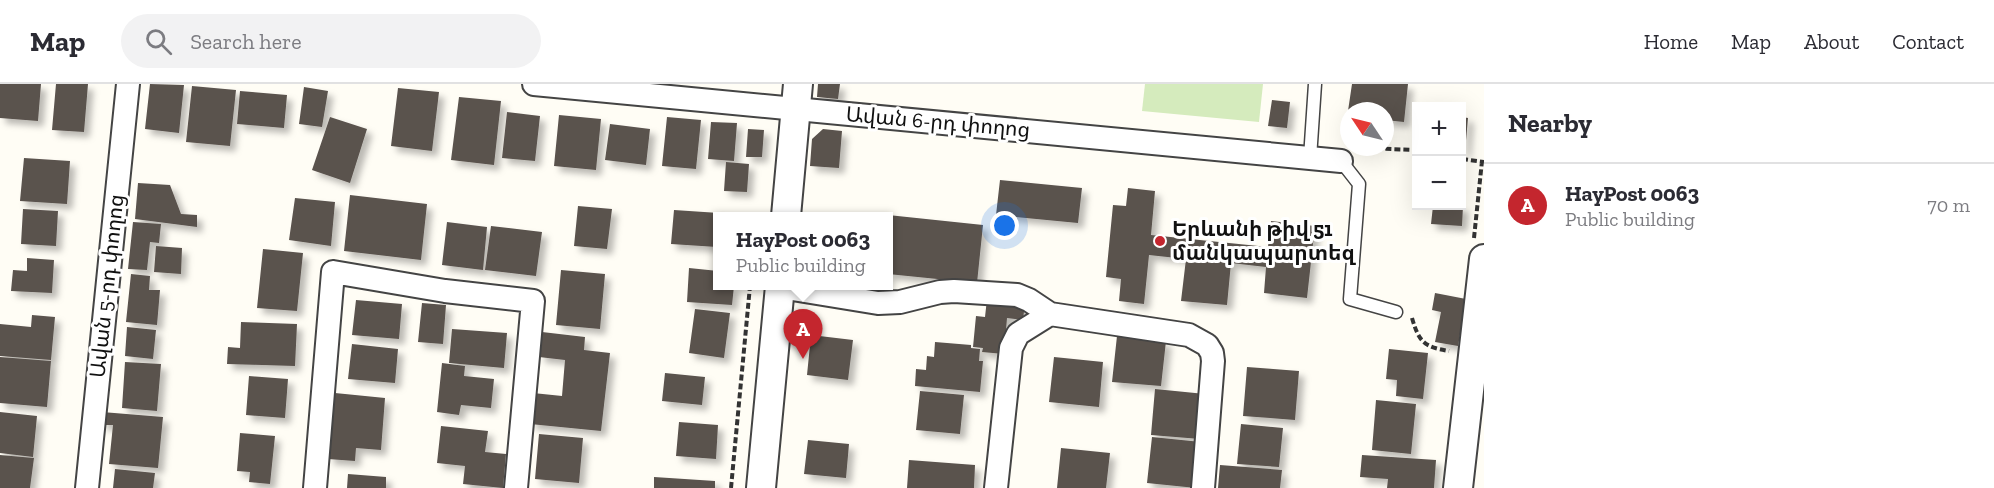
<!DOCTYPE html>
<meta charset="utf-8">
<style>
body{margin:0;font-family:"Zilla Slab","Noto Sans Armenian",serif;background:#f2f2f3;color:#2b2b33}
.controls{position:absolute;right:18px;top:18px;display:grid;overflow:hidden;border-radius:0px;box-shadow:0 6px 24px #0002}
.controls button{width:54px;height:54px;display:grid;place-items:center;padding:0;border:0;border-bottom:2px solid #e1e1e2;background:#fff;color:#2b2b33;font:30px sans-serif}
.compass{position:absolute;left:1340px;top:18px;width:54px;height:54px;border-radius:50%;background:#fff;box-shadow:0 6px 24px #0002;rotate:305deg}
.you{position:absolute;left:1005px;top:142px;width:21px;height:21px;margin:-15px;border:4px solid #fff;border-radius:50%;background:#1a73e8;box-shadow:0 0 0 9px #1a73e833}
.badge{display:grid;place-items:center;width:39px;height:39px;border-radius:50%;background:#c4262e;color:#fff;font-size:20px;font-weight:700}
.pin{position:absolute;translate:-50% -50px;filter:drop-shadow(0 2px 3px #0008)}
.pin::after{content:'';position:absolute;top:32px;width:21px;height:18px;background:inherit;clip-path:polygon(0 0,100% 0,50% 100%)}
.popup{position:absolute;left:713px;top:128px;width:180px;height:78px;box-sizing:border-box;display:grid;place-content:center;border-radius:0px;background:#fff;filter:drop-shadow(0 2px 4px #0005);font-size:20px;white-space:nowrap;color:#7c7c81}
.popup b{font-size:22px;color:#2b2b33}
.popup::after{content:'';position:absolute;left:50%;top:100%;margin-left:-12px;border:12px solid transparent;border-top-color:#fff}
.list{margin:0;padding:0;list-style:none}
h2{display:flex;justify-content:space-between;align-items:center;height:78px;margin:0;padding:0 24px;font-size:26px}
h2 small{font-size:20px;font-weight:400;color:#7c7c81}
.list li{display:grid;grid-template-columns:39px 1fr auto;gap:18px;align-items:center;box-sizing:border-box;height:84px;padding:0 24px;border-top:2px solid #e1e1e2}
.list b{display:block;font-size:22px;white-space:nowrap}
.list p{margin:0;font-size:20px;white-space:nowrap;color:#7c7c81}
.list em{font-size:20px;font-style:normal;color:#7c7c81}
.icon{flex:none;width:33px;height:33px;fill:none;stroke:currentColor;stroke-width:2;stroke-linecap:round;stroke-linejoin:round}
.map{position:relative;flex:none;width:1484px;height:404px;overflow:hidden}
header{display:flex;align-items:center;gap:36px;box-sizing:border-box;height:84px;padding:0 30px;background:#fff;border-bottom:2px solid #e1e1e2}
header strong{font-size:28px}
nav{display:flex;gap:33px;margin-inline-start:auto;font-size:21px}
.search{width:420px;height:54px;background:#f2f2f3;display:flex;align-items:center;gap:15px;box-sizing:border-box;padding:0 21px;border-radius:33px;color:#7c7c81;font-size:22px}
main{display:flex}
aside{flex:1;background:#fff}
.map>svg:first-child{display:block}
.green{fill:#d5ebbd}
.building{fill:#5a524d;filter:url(#shadow)}
.lines{fill:none;stroke-linecap:round;stroke-linejoin:round}
.service-casing{stroke:#444;stroke-width:15}
.minor-casing{stroke:#444;stroke-width:26}
.tertiary-casing{stroke:#444;stroke-width:32}
.path{stroke:#333;stroke-width:4;stroke-dasharray:6 3;stroke-linecap:butt}
.service{stroke:#fff;stroke-width:12}
.minor{stroke:#fff;stroke-width:22}
.tertiary{stroke:#fff;stroke-width:28}
.poi-dot{fill:#c4262e;stroke:#fff;stroke-width:2}
.labels{text-anchor:middle;stroke-width:6;stroke-linejoin:round;paint-order:stroke}
.street-label{font-size:21px;fill:#111;stroke:#fff}
.poi-label{font-size:21px;font-weight:bold;fill:#111;stroke:#fff;text-anchor:start}
</style>
<header>
<strong>Map</strong>
<div class="search"><svg class="icon" aria-label="search" viewBox="0 0 24 24"><circle cx="10" cy="10" r="6"/><path d="M15 15l6 6"/></svg>Search here</div>
<nav><a>Home</a><a>Map</a><a>About</a><a>Contact</a></nav>
</header>
<main>
<div class="map">
<svg width="1484" height="404" viewBox="0 0 1484 404">
<defs>
<filter id="shadow"><feDropShadow dx="5.5" dy="5.5" stdDeviation="3" flood-color="#0004"/></filter>
</defs>
<rect width="100%" height="100%" fill="#fffdf5"/>
<path class="green" d="M1145,0h118l-4,38 -117,-11z"/>
<path class="building" d="M0,0h41l-3,37 -38,-3z
M56,0h32l-4,48 -32,-2z
M150,0l34,1 -5,48 -34,-4z
M818,0h22l-2,15 -21,-2z
M1352,0h56l-4,38 -19,-2v-9h-37z
M192,2l44,4 -6,56 -44,-4z
M304,3l24,4 -6,36 -23,-3z
M398,4l41,4 -7,59 -41,-5z
M240,7l47,4 -3,33 -47,-4z
M459,13l42,4 -7,64 -43,-5z
M1272,16l18,2 -3,26 -19,-2z
M507,28l33,4 -5,45 -33,-3z
M559,31l42,4 -5,51 -42,-4z
M330,33l37,12 -17,54 -38,-13z
M667,33l34,3 -5,49 -34,-3z
M1462,33l6,1 -3,34 -3,-1z
M711,38l26,1 -3,38 -26,-2z
M610,40l40,5 -4,36 -41,-5z
M748,45l16,1 -2,27h-16z
M823,45l19,2 -3,37 -29,-2 2,-27z
M24,74l46,3 -3,43 -47,-3z
M726,78l23,2 -2,28 -23,-1z
M1000,96l82,8 -4,35 -82,-8z
M138,99l32,2 11,29 16,1v12l-62,-8z
M1128,104l27,3 -4,44 117,12 3,-26 44,5 -8,72 -43,-5 2,-26 -35,-4 -4,42 -46,-4 5,-42 -37,-4 -5,49 -25,-3 2,-22 -15,-2 7,-72 13,1z
M350,111l77,9 -6,56 -77,-9z
M295,114l40,4 -4,44 -42,-6z
M578,122l34,3 -5,40 -33,-3z
M1433,122h30l-1,20 -31,-2z
M23,125l35,2 -2,35 -35,-2z
M674,126l45,3 -1,3 -1,31 -46,-3z
M888,131l95,10 -6,58 -89,-9z
M133,138l28,2 -2,19 -9,-1 -3,28 -19,-1z
M447,138l40,5 -4,43 -41,-5z
M491,142l51,6 -6,44 -51,-6z
M156,162l26,2 -1,26 -27,-2z
M263,165l40,4 -6,58 -40,-3z
M27,174l27,2 -2,33 -41,-2 2,-21 14,1z
M689,184l29,3v15h16l-2,19 -45,-3z
M561,186l44,4 -5,55 -44,-4z
M131,190l19,2 -1,14h11l-3,35 -31,-3z
M1435,209l31,6 -8,47 -23,-4 6,-30 -9,-2z
M987,215l38,4 -2,17 -16,-2 -3,36 -22,-2 1,-4 -10,-1 3,-31 9,1z
M356,216l46,4 -3,35 -47,-4z
M422,219l24,2 -3,39 -25,-2z
M695,225l35,4 -6,45 -35,-5z
M32,231l23,2 -4,43 -51,-4v-32l31,3z
M241,238l56,2 -2,42 -68,-2 1,-17 12,1z
M127,243l29,3 -3,29 -28,-3z
M452,245l55,4 -3,35 -55,-5z
M542,248l43,5 -1,13 26,3 -9,78 -71,-7 3,-31 29,3 3,-36 -26,-3z
M811,251l42,5 -5,40 -41,-5z
M1117,252l49,5 -5,45 -49,-4z
M935,258l36,3v3l9,1 -1,12h4l-3,31 -65,-6 1,-17 10,1 1,-14 7,1z
M352,260l46,5 -3,34 -47,-4z
M1389,265l39,4 -5,46 -27,-3 1,-16 -11,-1z
M0,273l51,4 -4,46 -47,-4z
M1054,273l49,5 -4,45 -50,-5z
M125,278l36,2 -4,47 -35,-3z
M442,279l23,3 -1,10 30,3 -3,29 -30,-3 -2,10 -22,-3z
M1247,283l52,4 -4,49 -52,-4z
M665,289l40,4 -3,28 -40,-4z
M249,292l39,3 -3,39 -39,-3z
M1155,305l50,5 -5,45 -49,-4z
M920,307l44,4 -4,39 -44,-4z
M335,309l50,5 -4,52 -25,-2 -1,13 -27,-2z
M1376,316l40,4 -5,50 -39,-4z
M0,328l37,4 -4,41 -33,-4z
M102,328l61,5 -5,51 -49,-4 4,-39h-12z
M679,338l39,3 -2,34 -40,-3z
M1241,340l42,4 -4,39 -42,-3z
M441,342l47,5 -3,21 21,2 -3,34 -40,-4 2,-18 -28,-3z
M240,349l35,3 -5,48 -21,-2 1,-10 -13,-1z
M539,350l44,4 -4,45 -44,-4z
M1152,353l49,5 -5,46 -49,-5z
M808,356l41,4 -3,34 -42,-4z
M1061,364l49,5 -4,35h-49z
M0,371l34,3 -4,30h-30z
M1362,371l74,5 -2,28h-47l1,-9 -28,-2z
M909,376l66,5 -1,23h-67z
M1220,381l62,5 -2,18h-62z
M115,385l40,4 -2,15h-40z
M348,390l38,3v11h-39z
M654,393l61,4v7h-61z"/>
<g class="lines">
<g class="service-casing">
<path id="service" d="M1310,74l5,-74
M1341,77l18,23 -9,115 46,13"/>
</g>
<g class="minor-casing">
<path id="minor" d="M534,0l807,77
M780,203l98,16 22,-1 40,-10 14,-1 63,4 12,5 21,14 139,21 18,10 5,8 1,8 -10,127
M87,404l41,-404
M315,404l18,-216 112,19 88,10 -17,187
M996,404l15,-140 7,-14 32,-20"/>
</g>
<g class="tertiary-casing">
<path id="tertiary" d="M786,132l12,-132
M761,404l19,-202
M1458,404l26,-229"/>
</g>
<path class="path" d="M1359,66l3,-2 54,2
M1462,75l22,3
M1474,154l8,-77
M1412,234c7,24 12,29 37,33
M731,404l19,-202"/>
<use href="#service" class="service"/>
<use href="#minor" class="minor"/>
<use href="#tertiary" class="tertiary"/>
</g>
<circle class="poi-dot" cx="1160" cy="157" r="6"/>
<g class="labels">
<g class="street-label">
<text transform="translate(938 38) rotate(5)" y="7">Ավան 6-րդ փողոց</text>
<text transform="translate(107 202) rotate(-84)" y="7">Ավան 5-րդ փողոց</text>
</g>
<g class="poi-label">
<text x="1172" y="152">Երևանի թիվ 51<tspan x="1172" dy="24">մանկապարտեզ</tspan></text>
</g>
</g>
</svg>
<div class="controls">
<button>+</button>
<button>−</button>
</div>
<svg class="compass" viewBox="-18 -18 36 36"><path d="M0-13l5 13h-10z" fill="#e53935"/><path d="M0 13l5-13h-10z" fill="#7c7c81"/></svg>
<div class="you"></div>
<div class="pin badge" style="left:803px;top:275px">A</div>
<div class="popup"><b>HayPost 0063</b>Public building</div>
</div>
<aside>
<h2>Nearby<small></small></h2>
<ul class="list">
<li><span class="badge">A</span><div><b>HayPost 0063</b><p>Public building</p></div><em>70 m</em></li>
</ul>
</aside>
</main>
